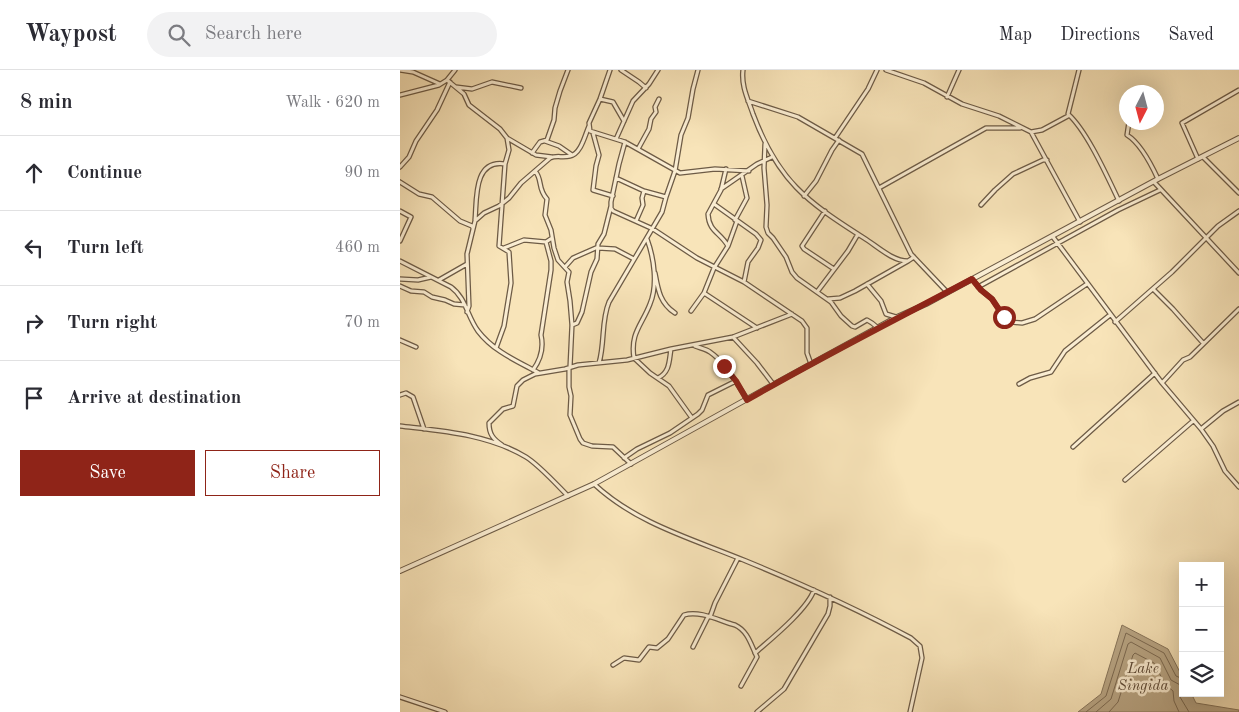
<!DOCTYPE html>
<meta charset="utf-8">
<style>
body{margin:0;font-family:"Old Standard TT",serif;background:#f2f2f3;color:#2b2b33}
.controls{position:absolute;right:15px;bottom:15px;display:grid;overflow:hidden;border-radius:0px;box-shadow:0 5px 20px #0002}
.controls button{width:45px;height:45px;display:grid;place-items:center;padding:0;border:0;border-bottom:1px solid #e1e1e2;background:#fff;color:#2b2b33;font:25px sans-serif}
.compass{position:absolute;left:719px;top:15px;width:45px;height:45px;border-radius:50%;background:#fff;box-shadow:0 5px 20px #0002;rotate:186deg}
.stop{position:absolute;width:15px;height:15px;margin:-11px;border:4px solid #8f2418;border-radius:50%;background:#fff}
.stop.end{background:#8f2418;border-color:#fff;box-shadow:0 1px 5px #0008}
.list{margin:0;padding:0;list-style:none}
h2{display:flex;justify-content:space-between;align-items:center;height:65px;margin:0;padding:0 20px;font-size:21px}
h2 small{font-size:16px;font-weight:400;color:#7c7c81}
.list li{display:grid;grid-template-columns:32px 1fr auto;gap:15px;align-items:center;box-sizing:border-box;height:75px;padding:0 20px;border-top:1px solid #e1e1e2}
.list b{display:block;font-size:19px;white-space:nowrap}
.list em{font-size:16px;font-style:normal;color:#7c7c81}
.actions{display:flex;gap:10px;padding:15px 20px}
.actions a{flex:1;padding:11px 0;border:1px solid #8f2418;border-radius:0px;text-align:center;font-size:18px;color:#8f2418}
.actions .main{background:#8f2418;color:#fff}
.icon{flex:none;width:28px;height:28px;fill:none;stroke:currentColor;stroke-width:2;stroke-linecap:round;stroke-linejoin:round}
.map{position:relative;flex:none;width:839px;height:642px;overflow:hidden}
header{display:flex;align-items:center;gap:30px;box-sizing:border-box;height:70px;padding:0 25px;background:#fff;border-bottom:1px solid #e1e1e2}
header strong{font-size:24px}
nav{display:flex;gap:28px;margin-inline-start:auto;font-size:18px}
.search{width:350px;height:45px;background:#f2f2f3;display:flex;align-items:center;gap:12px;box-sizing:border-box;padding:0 18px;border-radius:28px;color:#7c7c81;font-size:19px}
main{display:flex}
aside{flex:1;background:#fff}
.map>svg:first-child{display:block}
.water{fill:#b9a685;stroke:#88765c}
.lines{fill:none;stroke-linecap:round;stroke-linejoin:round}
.shore{stroke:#7c6a52;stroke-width:1}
.minor-casing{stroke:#6d5b46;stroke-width:5.5}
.tertiary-casing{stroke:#6d5b46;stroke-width:6}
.minor{stroke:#faedd2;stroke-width:3}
.tertiary{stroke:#faedd2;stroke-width:4}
.route{stroke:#8f2418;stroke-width:6}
.labels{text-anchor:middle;stroke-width:5;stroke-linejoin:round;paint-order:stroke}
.water-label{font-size:15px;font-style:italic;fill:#5e4b38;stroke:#faedd2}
</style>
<header>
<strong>Waypost</strong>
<div class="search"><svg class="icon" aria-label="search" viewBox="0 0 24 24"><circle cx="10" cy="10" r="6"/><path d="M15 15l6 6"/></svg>Search here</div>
<nav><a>Map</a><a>Directions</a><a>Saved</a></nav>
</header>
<main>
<aside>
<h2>8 min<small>Walk · 620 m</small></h2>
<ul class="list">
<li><svg class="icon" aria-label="ahead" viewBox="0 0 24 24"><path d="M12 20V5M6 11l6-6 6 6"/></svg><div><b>Continue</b></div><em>90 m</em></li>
<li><svg class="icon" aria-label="left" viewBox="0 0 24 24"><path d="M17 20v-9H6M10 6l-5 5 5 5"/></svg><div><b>Turn left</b></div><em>460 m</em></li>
<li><svg class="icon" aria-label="right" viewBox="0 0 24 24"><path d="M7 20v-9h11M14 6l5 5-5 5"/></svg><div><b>Turn right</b></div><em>70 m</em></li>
<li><svg class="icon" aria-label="arrive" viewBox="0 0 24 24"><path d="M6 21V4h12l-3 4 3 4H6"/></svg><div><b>Arrive at destination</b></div></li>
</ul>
<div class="actions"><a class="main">Save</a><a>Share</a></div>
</aside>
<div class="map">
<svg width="839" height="642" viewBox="0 0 839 642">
<rect width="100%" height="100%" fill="#f8e4b9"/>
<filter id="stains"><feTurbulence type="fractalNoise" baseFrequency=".004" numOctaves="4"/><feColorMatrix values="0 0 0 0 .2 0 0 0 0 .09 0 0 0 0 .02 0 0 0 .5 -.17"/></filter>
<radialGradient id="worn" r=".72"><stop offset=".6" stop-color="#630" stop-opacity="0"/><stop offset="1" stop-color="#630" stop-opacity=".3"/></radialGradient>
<path class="water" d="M722,555l46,24 15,29v15h8l5,10 43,7v2h-161l23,-18z"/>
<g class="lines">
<path class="shore" d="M686,642l20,-16 20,-63 38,20 12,23 7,3
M696,642l15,-13 17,-55 3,-2 29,16 11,22 11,6 -2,11 9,15
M709,642l9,-10 15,-47 2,-2 19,10 11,21 8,7 1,10 5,11"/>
<g class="minor-casing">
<path id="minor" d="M0,0l13,2 27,12
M210,0l-10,29 -11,24 1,8 35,11 55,31 35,-4 34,2
M221,0l18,12 7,6
M343,0c-2,16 5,29 10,44 25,67 53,87 111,124 13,8 28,23 44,23l6,-4
M486,0l38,13 38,21 37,12 32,16 11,-2 26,-14
M679,0l-11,44c19,17 39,62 51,87
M47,10l17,14 5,11 31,24 7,9 29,17 16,2
M56,17l16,2 20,-7 29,6
M0,25l39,-10 8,-5 8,-10
M547,27l12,-27
M200,29l13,3 11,19
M348,31l50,16 64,37 49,100 36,38
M729,52l-2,13c13,8 25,31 31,44
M631,62l49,90
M193,63l6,22 -3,11 -3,24 20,6
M435,68l33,-49 9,-19
M216,69l17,-38 16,-17 9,-14
M145,71l14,5 13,9
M225,72l-6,22 -8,38v6l2,3 40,18 44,29 47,24 58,39 5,7v25l4,11
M365,74l-1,24 3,37 -1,22 2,6 5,5 13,19 6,15 5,6 34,24 10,14 11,10 3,1 12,-7 5,3 6,5
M238,79l11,-20 2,-10 5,-7 -1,-5 4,-8
M132,83l8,-11 7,-2 7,-20 1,-12 5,-17 8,-21
M803,87l36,36
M798,89l-16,-36 57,-33
M0,97l9,-10 7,-16 21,-31 13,-28
M326,99l-5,21 -13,24c1,18 12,18 20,32l-14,22 -10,25 53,35
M135,101c8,9 2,17 12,28l-2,16 6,15 3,18 4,12 11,12 -2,10 3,19 2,24 -2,42
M216,108l28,13 22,6
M0,112l19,12 13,3 28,24 12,5 1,2
M754,112l85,91
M479,118l107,-60h34
M321,119l36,-25 15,-7
M404,126l12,-15 16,-31 7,-10
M314,134l42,30 5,6 -3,8 -10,14 -4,20
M581,135l14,-15 18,-16 30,-14h4
M0,141l11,6 -11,24
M425,141l-23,35 2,3 30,20
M75,150c2,-20 -2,-61 30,-56
M335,150l12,-22 -5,-22
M236,151l7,-16 -1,-7 2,-7
M653,167l109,146 39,46 12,17 12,25 14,16
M247,169c7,19 11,46 3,65 -8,21 -20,29 -16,54l16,15 19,13 23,32
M328,176l9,-25
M104,178l20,-8 22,2 6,-4
M198,178l17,1 19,10
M0,191l51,26c15,11 16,29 27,44 15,20 39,30 61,42
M165,197l8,-9 25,-11
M255,203c3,17 5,30 20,40
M0,209l18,1 13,-3
M572,209l9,11 11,9 12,18 7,5 11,1 13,-4 52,-35
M39,210l28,-16
M467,214l14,17 5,13 10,3
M0,216l11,5 13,1 8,5 13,3 9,4 11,1
M578,217l140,-77 42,-20
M753,219l20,20 30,34
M417,222l31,-41 10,-17
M428,229l12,-1 15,-7 53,-30
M291,241l13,-18
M67,242l2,-6 -2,-52 8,-33 9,-8 15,-7 10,-8 12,-15 29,-25c6,-3 13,0 20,-2 11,-2 15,-21 19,-30
M715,252l57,-50 46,-46 21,-15
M172,255l5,-2 5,-11 9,-40 6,-13 1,-15 6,-10 7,-28
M333,267l24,26 16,21
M0,270l16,7
M295,276c5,2 11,3 15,6 15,10 27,32 37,47
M96,278l8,-22 7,-43 -2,-31 -10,-6 6,-82 4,-14 -2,-12
M199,293c6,-20 2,-42 10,-61l53,-90 4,-15 9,-26 6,-36 7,-17 5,-29 5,-19
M169,298v19l2,9 -1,19 10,24 3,4 9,3 21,1 18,17
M133,300c8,-11 11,-22 8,-35l10,-65v-9l-5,-19
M258,308c12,-6 11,-17 13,-29
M762,313l21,-23 7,-3 49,-48
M619,314l11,-6 21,-6 14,-21 45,-36
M0,325l6,-2 7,4 11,32
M0,356c42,5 88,8 126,31 13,8 30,27 42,39
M801,359l22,-18 16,-9
M102,375c-9,-6 -13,-11 -13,-22l14,-14 10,-3 4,-20 6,-6 12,-6 30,-5 13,-4 49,-5 44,-11 62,-12 59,-23
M673,377l82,-74
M224,388l13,-9 33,-16 28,-19 4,-4 6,-15 28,-14
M725,410l68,-59
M194,414c43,40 99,55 152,77 56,23 111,48 165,77l9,8 2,12 -12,54
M310,547l5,-14 23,-45
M293,577l15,-30
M355,583c16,-14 52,-43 59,-63
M213,595l11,-7 15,2 10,-13 8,1 11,-9 16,-24c16,-5 36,6 51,10 13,6 16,20 22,32l-16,29
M0,627l45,15
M357,642l27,-23 44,-75 2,-8v-9"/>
</g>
<g class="tertiary-casing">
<path id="tertiary" d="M0,501l194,-87 182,-101 121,-66 29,-13 232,-125 81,-41"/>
</g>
<use href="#minor" class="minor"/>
<use href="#tertiary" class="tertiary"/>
</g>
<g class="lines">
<path class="route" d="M324,296l12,15 11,19c74,-43 150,-81 225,-121l9,11 11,9 12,18"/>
</g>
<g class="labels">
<g class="water-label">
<text x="743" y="603">Lake<tspan x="743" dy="17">Singida</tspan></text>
</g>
</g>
<rect width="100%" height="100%" filter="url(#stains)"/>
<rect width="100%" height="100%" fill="url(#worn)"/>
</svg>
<div class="controls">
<button>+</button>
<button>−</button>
<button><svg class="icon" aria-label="layers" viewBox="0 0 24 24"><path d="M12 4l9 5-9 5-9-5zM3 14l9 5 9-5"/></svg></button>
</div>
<svg class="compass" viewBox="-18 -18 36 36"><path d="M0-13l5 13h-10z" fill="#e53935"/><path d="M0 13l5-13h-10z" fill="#7c7c81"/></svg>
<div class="stop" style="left:604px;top:247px"></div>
<div class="stop end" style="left:324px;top:296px"></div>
</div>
</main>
